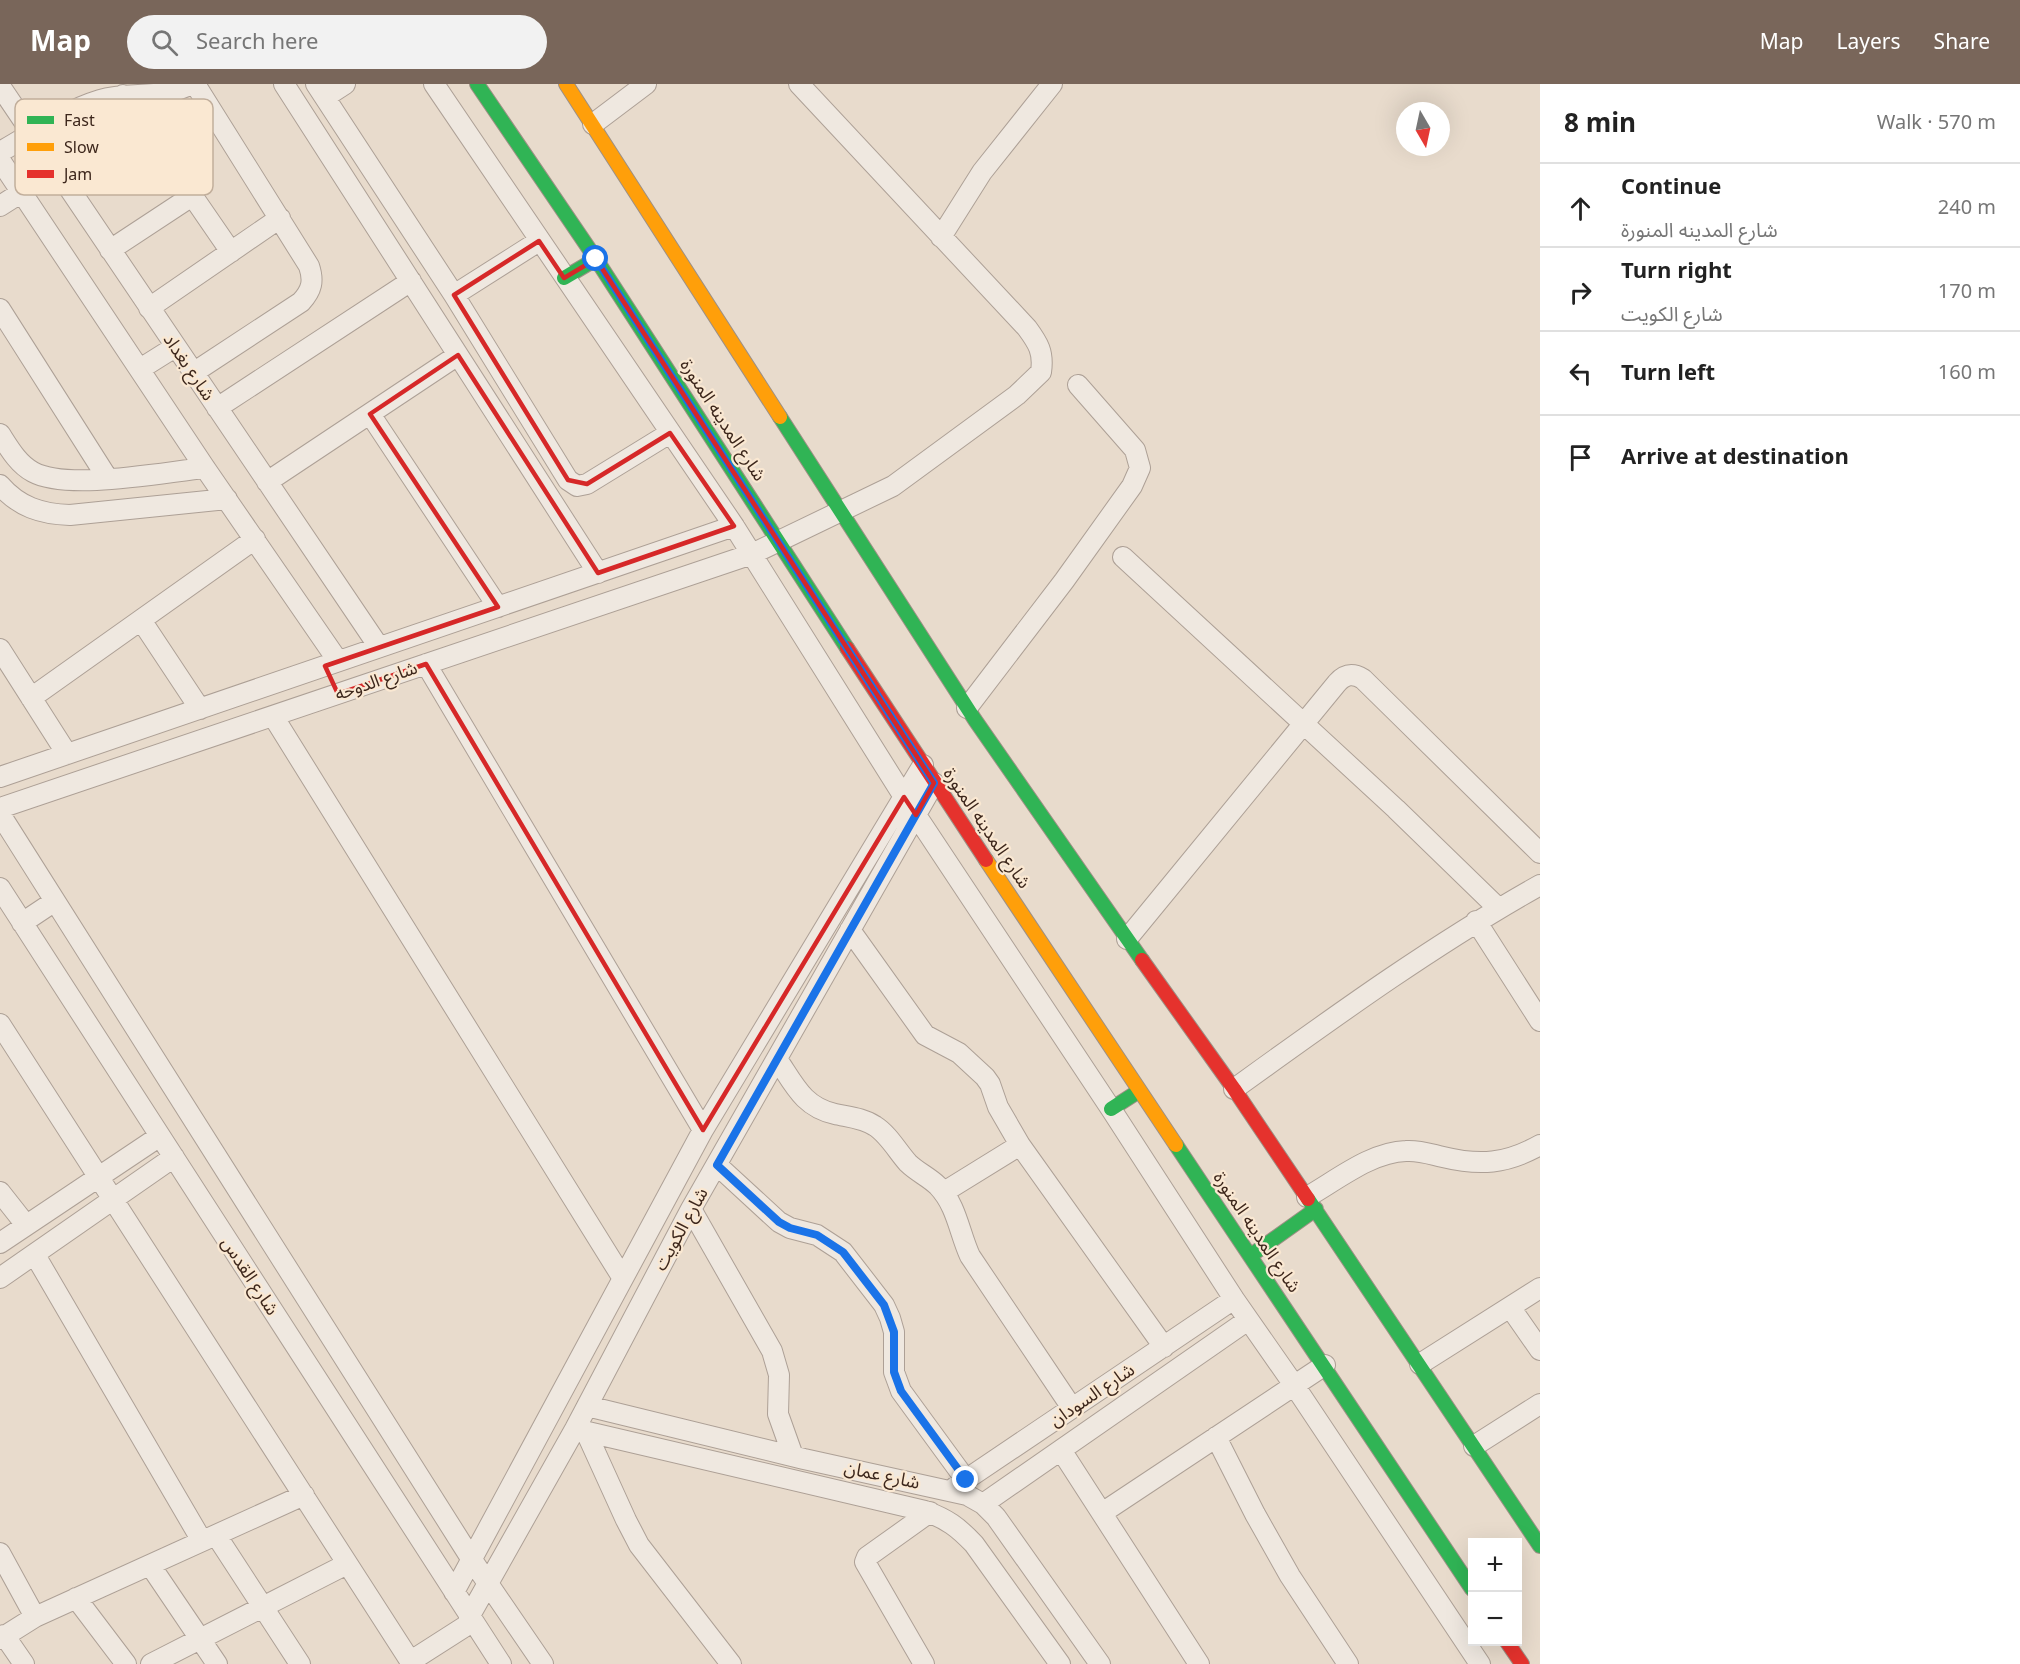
<!DOCTYPE html>
<meta charset="utf-8">
<style>
body{margin:0;font-family:Georgia,"Noto Sans Arabic",serif;background:#f2f2f2;color:#222}
.controls{position:absolute;right:18px;bottom:18px;display:grid;overflow:hidden;border-radius:0px;box-shadow:0 6px 24px #0002}
.controls button{width:54px;height:54px;display:grid;place-items:center;padding:0;border:0;border-bottom:2px solid #e0e0e0;background:#fff;color:#222;font:30px sans-serif}
.compass{position:absolute;left:1396px;top:18px;width:54px;height:54px;border-radius:50%;background:#fff;box-shadow:0 6px 24px #0002;rotate:171deg}
.stop{position:absolute;width:18px;height:18px;margin:-14px;border:4px solid #1a73e8;border-radius:50%;background:#fff}
.stop.end{background:#1a73e8;border-color:#fff;box-shadow:0 2px 6px #0008}
.list{margin:0;padding:0;list-style:none}
h2{display:flex;justify-content:space-between;align-items:center;height:78px;margin:0;padding:0 24px;font-size:26px}
h2 small{font-size:20px;font-weight:400;color:#767676}
.list li{display:grid;grid-template-columns:39px 1fr auto;gap:18px;align-items:center;box-sizing:border-box;height:84px;padding:0 24px;border-top:2px solid #e0e0e0}
.list b{display:block;font-size:22px;white-space:nowrap}
.list p{margin:0;font-size:20px;white-space:nowrap;color:#767676}
.list em{font-size:20px;font-style:normal;color:#767676}
.icon{flex:none;width:33px;height:33px;fill:none;stroke:currentColor;stroke-width:2;stroke-linecap:round;stroke-linejoin:round}
.map{position:relative;flex:none;width:1540px;height:1580px;overflow:hidden}
header{display:flex;align-items:center;gap:36px;box-sizing:border-box;height:84px;padding:0 30px;background:#79665a;color:#fff}
header strong{font-size:28px}
nav{display:flex;gap:33px;margin-inline-start:auto;font-size:21px}
.search{width:420px;height:54px;background:#f2f2f2;display:flex;align-items:center;gap:15px;box-sizing:border-box;padding:0 21px;border-radius:33px;color:#767676;font-size:22px}
main{display:flex}
aside{flex:1;background:#fff}
.map>svg:first-child{display:block}
.lines{fill:none;stroke-linecap:round;stroke-linejoin:round}
.street-casing{stroke:#ada096;stroke-width:22}
.fast-casing{stroke:#9d9085;stroke-width:16}
.slow-casing{stroke:#9d9085;stroke-width:16}
.jam-casing{stroke:#9d9085;stroke-width:16}
.street{stroke:#efe8e0;stroke-width:20}
.fast{stroke:#30b455;stroke-width:14}
.slow{stroke:#ff9f0a;stroke-width:14}
.jam{stroke:#e5322d;stroke-width:14}
.route{stroke:#1a73e8;stroke-width:8}
.marked{fill:none;stroke:#d62828;stroke-width:4.5;stroke-linejoin:round}
.labels{text-anchor:middle;stroke-width:4.5;stroke-linejoin:round;paint-order:stroke}
.street-label{font-size:18px;fill:#3d271c;stroke:#fae8d2}
.key{fill:#fae8d2;stroke:#c1ae9b;stroke-width:1.5}
.key-label{font-size:16px;fill:#3d271c}
</style>
<header>
<strong>Map</strong>
<div class="search"><svg class="icon" aria-label="search" viewBox="0 0 24 24"><circle cx="10" cy="10" r="6"/><path d="M15 15l6 6"/></svg>Search here</div>
<nav><a>Map</a><a>Layers</a><a>Share</a></nav>
</header>
<main>
<div class="map">
<svg width="1540" height="1580" viewBox="0 0 1540 1580">
<rect width="100%" height="100%" fill="#e8dbcc"/>
<g class="lines">
<g class="street-casing">
<path id="street" d="M284,0l314,489
M316,0l138,211 114,185 9,6 10,-2 83,-51
M434,0l300,442 170,271 207,312 123,190 60,86 186,279
M0,2l379,561
M123,11l108,157
M325,13l20,-13
M593,40l53,-40
M0,68c32,-18 64,-41 100,-52 30,-9 62,0 91,-16
M0,76l205,308 133,193
M0,122l22,-14
M941,153l41,-65 70,-88
M110,166l82,-54
M454,211l85,-54
M149,224l131,-90
M0,225l108,170
M140,285l35,-22
M193,289l108,-71c11,-12 13,-21 8,-36l-114,-182
M217,324l194,-127
M370,330l128,193
M0,350c9,14 18,30 33,38 35,19 131,0 172,-4
M267,398l191,-127
M0,401c19,22 41,29 70,30l157,-16
M1123,473l273,252 102,99
M141,536l59,89
M0,565l67,105
M426,580l277,466
M31,614l224,-159
M967,624l97,-127 68,-95 8,-18 -5,-18 -57,-65
M273,632l349,561
M0,693l734,-251
M0,724l752,-254 141,-68 124,-91 24,-23c3,-20 -3,-29 -14,-44l-228,-244
M0,730l472,746 71,104
M0,804l501,776
M1476,837l64,100
M22,839l33,-22
M850,846l75,105 34,18 26,24 5,7 8,23 22,38 144,202
M1127,855l210,-256c8,-9 16,-10 26,-4l177,174
M0,940l412,640
M777,975c17,25 26,48 58,55 13,3 28,4 40,12 13,8 23,26 33,37 9,9 21,14 30,23 19,20 21,46 32,70l102,152
M1234,1005c100,-72 199,-144 306,-204
M717,1081l62,57 11,6 27,7 26,17 41,53 6,13 4,14v40l7,19 65,89
M0,1108l26,33
M944,1108l76,-47
M1307,1113c30,-17 64,-45 99,-46 13,-1 24,3 37,6 37,9 63,7 97,-12
M691,1125l81,142 7,24 -1,39 15,42
M0,1159l160,-107
M35,1171l167,286
M0,1194l174,-121
M1510,1223l30,43
M1420,1280l120,-76
M587,1322l217,53 163,36 16,9 13,13 104,147
M575,1345l350,82c22,8 33,16 49,33l86,120
M586,1348l40,88 13,25 92,119
M1216,1353l39,77 35,62 58,88
M1474,1362l66,-42
M1061,1366l138,214
M955,1403l279,-188
M983,1420l265,-184
M1102,1429l223,-148
M216,1451l84,129
M0,1469l35,64
M150,1481l67,99
M454,1508l249,-462 220,-365
M76,1514l50,66
M469,1533l106,-188 116,-220 243,-426
M4,1551l20,29
M0,1555l35,-22 269,-122
M411,1577l61,-39
M151,1580l196,-100
M924,1580l-59,-102 2,-5 63,-45"/>
</g>
<g class="fast-casing">
<path id="fast" d="M477,0l119,175 251,389
M564,194l32,-19
M780,333l195,303 167,240
M1111,1025l28,-18
M1176,1061l296,444
M1308,1115l232,347
M1250,1172l66,-47"/>
</g>
<g class="slow-casing">
<path id="slow" d="M566,0l214,333
M986,776l190,285"/>
</g>
<g class="jam-casing">
<path id="jam" d="M847,564l139,212
M1142,876l92,129 74,110
M1507,1558l15,22"/>
</g>
<use href="#street" class="street"/>
<use href="#fast" class="fast"/>
<use href="#slow" class="slow"/>
<use href="#jam" class="jam"/>
</g>
<g class="lines">
<path class="route" d="M596,175l338,524 -217,382 62,57 11,6 27,7 26,17 41,53 10,27v40l7,19 65,89"/>
</g>
<path class="marked" d="M539,157l25,37 32,-19 338,524 -18,32 -12,-18 -201,333 -277,-466 -88,30 -13,-28 173,-59 -128,-193 88,-59 140,218 136,-47 -64,-93 -83,51 -19,-4 -114,-185z"/>
<g class="labels">
<g class="street-label">
<text transform="translate(189 283) rotate(56)" y="6">شارع بغداد</text>
<text transform="translate(723 336) rotate(57)" y="6">شارع المدينه المنورة</text>
<text transform="translate(376 597) rotate(-19)" y="6">شارع الدوحه</text>
<text transform="translate(987 744) rotate(56)" y="6">شارع المدينه المنورة</text>
<text transform="translate(681 1145) rotate(-61)" y="6">شارع الكويت</text>
<text transform="translate(1257 1148) rotate(56)" y="6">شارع المدينه المنورة</text>
<text transform="translate(250 1192) rotate(57)" y="6">شارع القدس</text>
<text transform="translate(1092 1311) rotate(-34)" y="6">شارع السودان</text>
<text transform="translate(882 1391) rotate(12)" y="6">شارع عمان</text>
</g>
</g>
<rect x="15" y="15" width="198" height="96" rx="9" class="key"/>
<rect x="27" y="32" width="27" height="8" fill="#30b455"/>
<rect x="27" y="59" width="27" height="8" fill="#ff9f0a"/>
<rect x="27" y="86" width="27" height="8" fill="#e5322d"/>
<g class="key-label">
<text x="64" y="42">Fast</text>
<text x="64" y="69">Slow</text>
<text x="64" y="96">Jam</text>
</g>
</svg>
<div class="controls">
<button>+</button>
<button>−</button>
</div>
<svg class="compass" viewBox="-18 -18 36 36"><path d="M0-13l5 13h-10z" fill="#e53935"/><path d="M0 13l5-13h-10z" fill="#767676"/></svg>
<div class="stop" style="left:596px;top:175px"></div>
<div class="stop end" style="left:966px;top:1396px"></div>
</div>
<aside>
<h2>8 min<small>Walk · 570 m</small></h2>
<ul class="list">
<li><svg class="icon" aria-label="ahead" viewBox="0 0 24 24"><path d="M12 20V5M6 11l6-6 6 6"/></svg><div><b>Continue</b><p>شارع المدينه المنورة</p></div><em>240 m</em></li>
<li><svg class="icon" aria-label="right" viewBox="0 0 24 24"><path d="M7 20v-9h11M14 6l5 5-5 5"/></svg><div><b>Turn right</b><p>شارع الكويت</p></div><em>170 m</em></li>
<li><svg class="icon" aria-label="left" viewBox="0 0 24 24"><path d="M17 20v-9H6M10 6l-5 5 5 5"/></svg><div><b>Turn left</b></div><em>160 m</em></li>
<li><svg class="icon" aria-label="arrive" viewBox="0 0 24 24"><path d="M6 21V4h12l-3 4 3 4H6"/></svg><div><b>Arrive at destination</b></div></li>
</ul>
</aside>
</main>
